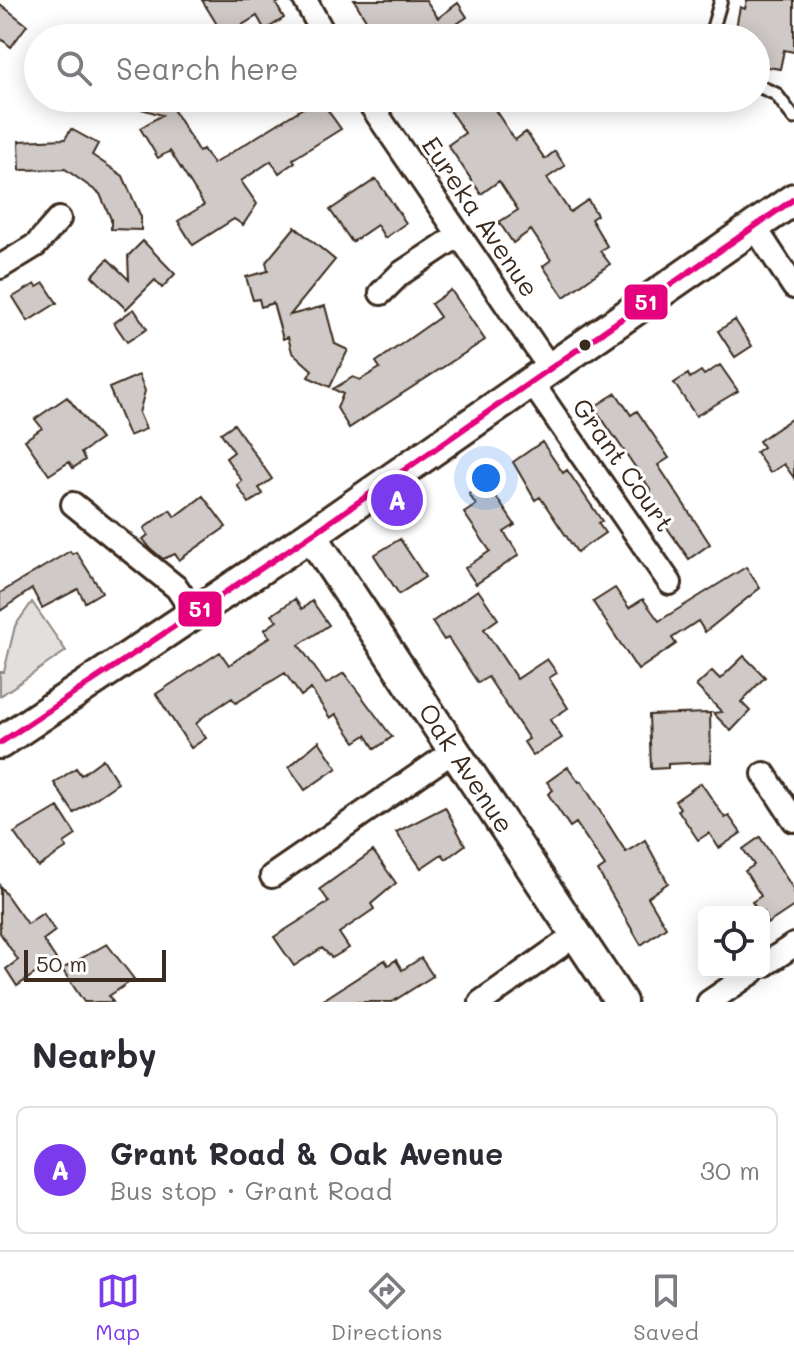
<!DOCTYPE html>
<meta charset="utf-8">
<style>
body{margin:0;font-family:Mali,sans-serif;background:#f2f2f3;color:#2b2b33}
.controls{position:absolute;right:24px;bottom:24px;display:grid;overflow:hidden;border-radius:12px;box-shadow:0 4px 20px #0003}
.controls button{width:72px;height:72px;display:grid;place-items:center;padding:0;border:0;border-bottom:2px solid #e1e1e2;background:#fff;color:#2b2b33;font:40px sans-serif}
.scale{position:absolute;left:24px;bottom:20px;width:142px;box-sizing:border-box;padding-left:8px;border:4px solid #3b2a1e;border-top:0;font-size:22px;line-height:28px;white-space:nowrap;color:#3b2a1e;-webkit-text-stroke:6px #fff;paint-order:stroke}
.you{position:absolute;left:486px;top:478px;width:28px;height:28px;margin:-20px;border:6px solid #fff;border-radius:50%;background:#1a73e8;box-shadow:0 0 0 12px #1a73e833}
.badge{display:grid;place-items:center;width:52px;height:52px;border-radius:50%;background:#7c3aed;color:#fff;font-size:26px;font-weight:700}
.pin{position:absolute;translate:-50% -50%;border:4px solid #fff;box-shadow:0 2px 8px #0006}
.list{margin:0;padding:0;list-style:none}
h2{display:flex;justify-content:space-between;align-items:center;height:104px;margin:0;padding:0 32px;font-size:34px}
h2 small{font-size:26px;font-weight:400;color:#7c7c81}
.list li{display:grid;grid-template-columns:52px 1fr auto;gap:24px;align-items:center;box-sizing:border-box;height:128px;margin:0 16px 16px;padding:0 16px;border:2px solid #e1e1e2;border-radius:12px}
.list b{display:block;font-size:30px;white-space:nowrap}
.list p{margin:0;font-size:26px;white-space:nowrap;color:#7c7c81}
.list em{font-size:26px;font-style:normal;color:#7c7c81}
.icon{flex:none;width:44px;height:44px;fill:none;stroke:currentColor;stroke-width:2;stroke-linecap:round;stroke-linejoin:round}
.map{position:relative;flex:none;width:794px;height:1002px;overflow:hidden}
.search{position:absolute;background:#fff;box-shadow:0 4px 20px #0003;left:24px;right:24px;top:24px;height:88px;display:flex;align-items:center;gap:20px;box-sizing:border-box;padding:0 28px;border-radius:44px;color:#7c7c81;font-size:30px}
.sheet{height:248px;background:#fff}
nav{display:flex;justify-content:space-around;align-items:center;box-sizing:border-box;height:112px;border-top:2px solid #e1e1e2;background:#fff;font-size:22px;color:#7c7c81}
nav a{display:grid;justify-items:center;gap:4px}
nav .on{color:#7c3aed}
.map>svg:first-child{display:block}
.green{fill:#e2e0de;stroke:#8e857e;stroke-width:2}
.building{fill:#cfcac7;stroke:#3b2a1e;stroke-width:2}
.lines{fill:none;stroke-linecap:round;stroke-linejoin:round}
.lane-casing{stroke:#3b2a1e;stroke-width:17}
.street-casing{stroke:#3b2a1e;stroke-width:28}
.secondary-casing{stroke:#3b2a1e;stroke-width:36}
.lane{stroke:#fff;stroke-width:11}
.street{stroke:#fff;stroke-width:22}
.secondary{stroke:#fff;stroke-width:30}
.bus-1-casing{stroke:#fff;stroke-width:12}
.bus-1{stroke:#e5007d;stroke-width:6}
.bus-dot{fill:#3b2a1e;stroke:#fff;stroke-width:3}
.labels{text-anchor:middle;stroke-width:6;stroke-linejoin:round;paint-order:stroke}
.street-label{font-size:26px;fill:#3b2a1e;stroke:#fff}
.line-badge{stroke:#fff;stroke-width:3}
.badge-label{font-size:22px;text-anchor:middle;font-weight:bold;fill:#fff}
</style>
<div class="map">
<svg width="794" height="1002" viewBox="0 0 794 1002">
<rect width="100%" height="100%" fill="#fff"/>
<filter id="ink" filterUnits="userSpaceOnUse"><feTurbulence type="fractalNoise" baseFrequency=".0125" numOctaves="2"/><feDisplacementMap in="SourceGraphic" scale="16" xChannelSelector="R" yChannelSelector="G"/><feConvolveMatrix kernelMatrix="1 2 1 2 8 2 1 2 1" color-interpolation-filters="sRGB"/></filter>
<g filter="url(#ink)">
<path class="green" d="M32,602l34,49 -66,45v-24h4l11,-46z"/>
<path class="building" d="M202,0h81l-7,4 8,14 -19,12 -8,-14 -33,20z
M354,0h72l12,18 20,-15 9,14 -31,21h-59z
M747,0h47v52l-10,-2 -4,19 -24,-4v-27h-22l6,-31 5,2z
M0,4l27,21 -16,22 -11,-9z
M118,98h48l33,54 4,-3 10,15 106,-66 22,31 -48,30 2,3 -16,11 -8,-12 -30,20 16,23 -14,21 -9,-6 -41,26 -15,-24 26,-16 -34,-54 -12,7 -18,-30 22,-13 -44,-13z
M441,98h46l28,42 11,-8 19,27 10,-8 10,15 -18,12 23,34 18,-12 9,15 -6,4 16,27 -7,5 10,13 -46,33 -21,-31 8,-6 -20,-30 -18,13 -14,-21 19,-12 -19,-29 -18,13 -33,-49 17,-12z
M71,129l27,15 -6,11 31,21 18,41v13l-30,-1v-10l-11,-25 -35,-25 -45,1 -1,-29 46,-2z
M376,179l30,44 -21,15 -8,-13 -25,17 -22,-32z
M295,227l40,33 -45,55 35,-9 10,38 13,6 -18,37 -22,-10 4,-7 -20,-18 -4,-15 -5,2 -10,-36 -12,4 -2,-8 -6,1 -7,-23 22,-6 -2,-9z
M143,241l32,33 -13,14 -7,-8 -29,29 -34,-33 16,-17 21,21 -1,-24z
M44,283l13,20 -29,18 -15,-24 22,-13 2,3z
M451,290l34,50 -136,88 -12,-20 6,-14 -10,-5 20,-12 7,3 20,-12 -4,-6 64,-45 -9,-13z
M134,309l13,20 -20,13 -13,-19z
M735,320l17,26 -17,11 -17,-26z
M720,365l18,26 -42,25 -22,-33 14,-9 2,4 11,-7 3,4z
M139,375l6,16 -6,22 7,16 -17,7 -20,-48z
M616,393l15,22 6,-4 32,47 -11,7 52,79 -21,15 -28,-40 3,-2 -17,-24 4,-3 -57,-83z
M67,397l34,42 -20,14 4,7 -12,8 -4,-6 -20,13 -24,-35 17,-12 -7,-9z
M794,417v61l-10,-14 -14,9 -14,-21 7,-5 -4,-6z
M234,424l38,55 -13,9 4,6 -14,9 -12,-18 5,-4 -16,-23 8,-6 -13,-19z
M542,442l21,31 4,-3 35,51 -4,2 7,10 -28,19 -37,-55 -5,3 -22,-38z
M486,482l29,43 -11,7 15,23 -43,29 -11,-16 25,-17 -26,-38 12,-8 -7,-11z
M203,496l23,31 -47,33 -4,-6 -12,5 -12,-10 -8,-10 5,-4 -4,-7 26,-18 5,7z
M400,539l25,38 -26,17 -25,-39z
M70,551l2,3 4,-2 26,40 -17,10 -7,-13 -36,19 -10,-19 -32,22v-18z
M746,567l14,21 -55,44 -7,-11 -26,17 4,6 -38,26 -45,-68 22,-14 14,20 14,-9 16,22z
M478,590l20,29 -14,10 33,50 30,-20 10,14 -8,5 19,30 -18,12 12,18 -29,18 -9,-14 5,-3 -41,-62 -10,6 -30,-45 -4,2 -12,-18z
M295,599l7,10 10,-8 17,24 -30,20 27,39 18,-11 48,64 -17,12 -9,-14 -11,7 -19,-28 -6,4 -19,-29 -10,7 -16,-23 -49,30 -4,-5 -29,19 -7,7 10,14 -15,10 -35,-54 64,-42 9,13 41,-28 -6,-7 13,-9 -5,-6z
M744,656l21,21 -24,25 9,9 -19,20 -18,-18 9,-1 -26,-26 16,-15 8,8z
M710,713l1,49 -43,2v4l-17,1 -2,-54z
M319,741l18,27 -32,22 -16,-23z
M103,759l15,24 -44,30 -20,-30 22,-15 5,7z
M568,767l11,15 2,-1 45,71 19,-12 23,43 -20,14 18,30 -25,18 -43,-74 7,-5 -29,-43 -6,4 -22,-33 5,-4 -6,-8z
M701,783l24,35 4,-2 12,17 -22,15 -10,-15 -11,7 -20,-30 2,-2 -5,-7z
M58,807l18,28 -12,8 3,5 -29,19 -24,-34z
M445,807l20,38 -19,14 -4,-5 -21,14 -25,-36z
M760,837l34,53v16l-27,18 -3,-12h-5l-7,-10 9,-6 -16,-25 9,-6 -11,-16z
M373,851l23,32 -25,21 3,5 -35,24 10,15 -17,10 -10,-10 -28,18 -20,-29 55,-35 -9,-13z
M0,886l27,38 16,-11 12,18 -12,9 13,19 -39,27 -11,-17 12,-9 -18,-27z
M107,944l27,35 -25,17 4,6h-29l-22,-33z
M421,958l12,18 -41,26h-72l65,-42 3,5 8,-5 6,10z"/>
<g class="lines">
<g class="lane-casing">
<path id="lane" d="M710,38l11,-38
M756,85l20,9 18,24"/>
</g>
<g class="street-casing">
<path id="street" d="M305,0l21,38
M366,98l183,269
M754,226l40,61
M0,267l36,-22 23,-26
M381,293l19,-19 59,-39
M530,380l140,203
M73,504l104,84 17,26
M764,774l30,46
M272,876l183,-126
M764,965l30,-20
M481,1002l96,-68
M709,1002l44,-30"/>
</g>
<g class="secondary-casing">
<g id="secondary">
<path id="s1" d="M311,535l310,467"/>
<path d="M0,743l311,-208 483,-336"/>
</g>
</g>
<use href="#lane" class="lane"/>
<use href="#street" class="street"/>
<use href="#secondary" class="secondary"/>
<g class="bus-1-casing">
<path id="bus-1" d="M0,743l311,-208 483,-336"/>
</g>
<use href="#bus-1" class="bus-1"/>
</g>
</g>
<circle class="bus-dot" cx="585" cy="345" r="7"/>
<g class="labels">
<g class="street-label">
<text transform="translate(480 217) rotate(56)" y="9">Eureka Avenue</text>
<text transform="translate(623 465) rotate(55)" y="9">Grant Court</text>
<text dy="9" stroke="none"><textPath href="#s1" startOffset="280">Oak Avenue</textPath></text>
</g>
</g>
<g class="line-badge">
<rect x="623" y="283" width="46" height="38" rx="8" fill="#e5007d"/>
<rect x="177" y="590" width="46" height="38" rx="8" fill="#e5007d"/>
</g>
<g class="badge-label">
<text x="646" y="310">51</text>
<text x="200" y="617">51</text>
</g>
</svg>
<div class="controls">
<button><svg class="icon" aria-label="locate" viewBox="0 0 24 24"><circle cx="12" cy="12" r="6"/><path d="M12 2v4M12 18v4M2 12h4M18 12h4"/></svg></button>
</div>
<div class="scale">50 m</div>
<div class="you"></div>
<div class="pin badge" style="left:397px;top:500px">A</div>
<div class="search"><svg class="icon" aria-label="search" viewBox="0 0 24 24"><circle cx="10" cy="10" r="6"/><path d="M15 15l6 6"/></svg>Search here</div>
</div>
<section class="sheet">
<h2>Nearby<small></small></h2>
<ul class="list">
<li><span class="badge">A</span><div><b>Grant Road &amp; Oak Avenue</b><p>Bus stop · Grant Road</p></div><em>30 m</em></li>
</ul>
</section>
<nav>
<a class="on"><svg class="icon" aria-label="map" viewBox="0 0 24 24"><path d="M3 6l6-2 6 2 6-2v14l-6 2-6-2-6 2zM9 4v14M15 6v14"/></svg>Map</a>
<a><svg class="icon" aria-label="directions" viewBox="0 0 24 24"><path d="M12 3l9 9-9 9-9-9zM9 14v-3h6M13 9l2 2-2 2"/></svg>Directions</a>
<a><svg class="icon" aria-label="saved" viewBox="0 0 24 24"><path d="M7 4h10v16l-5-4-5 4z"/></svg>Saved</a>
</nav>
